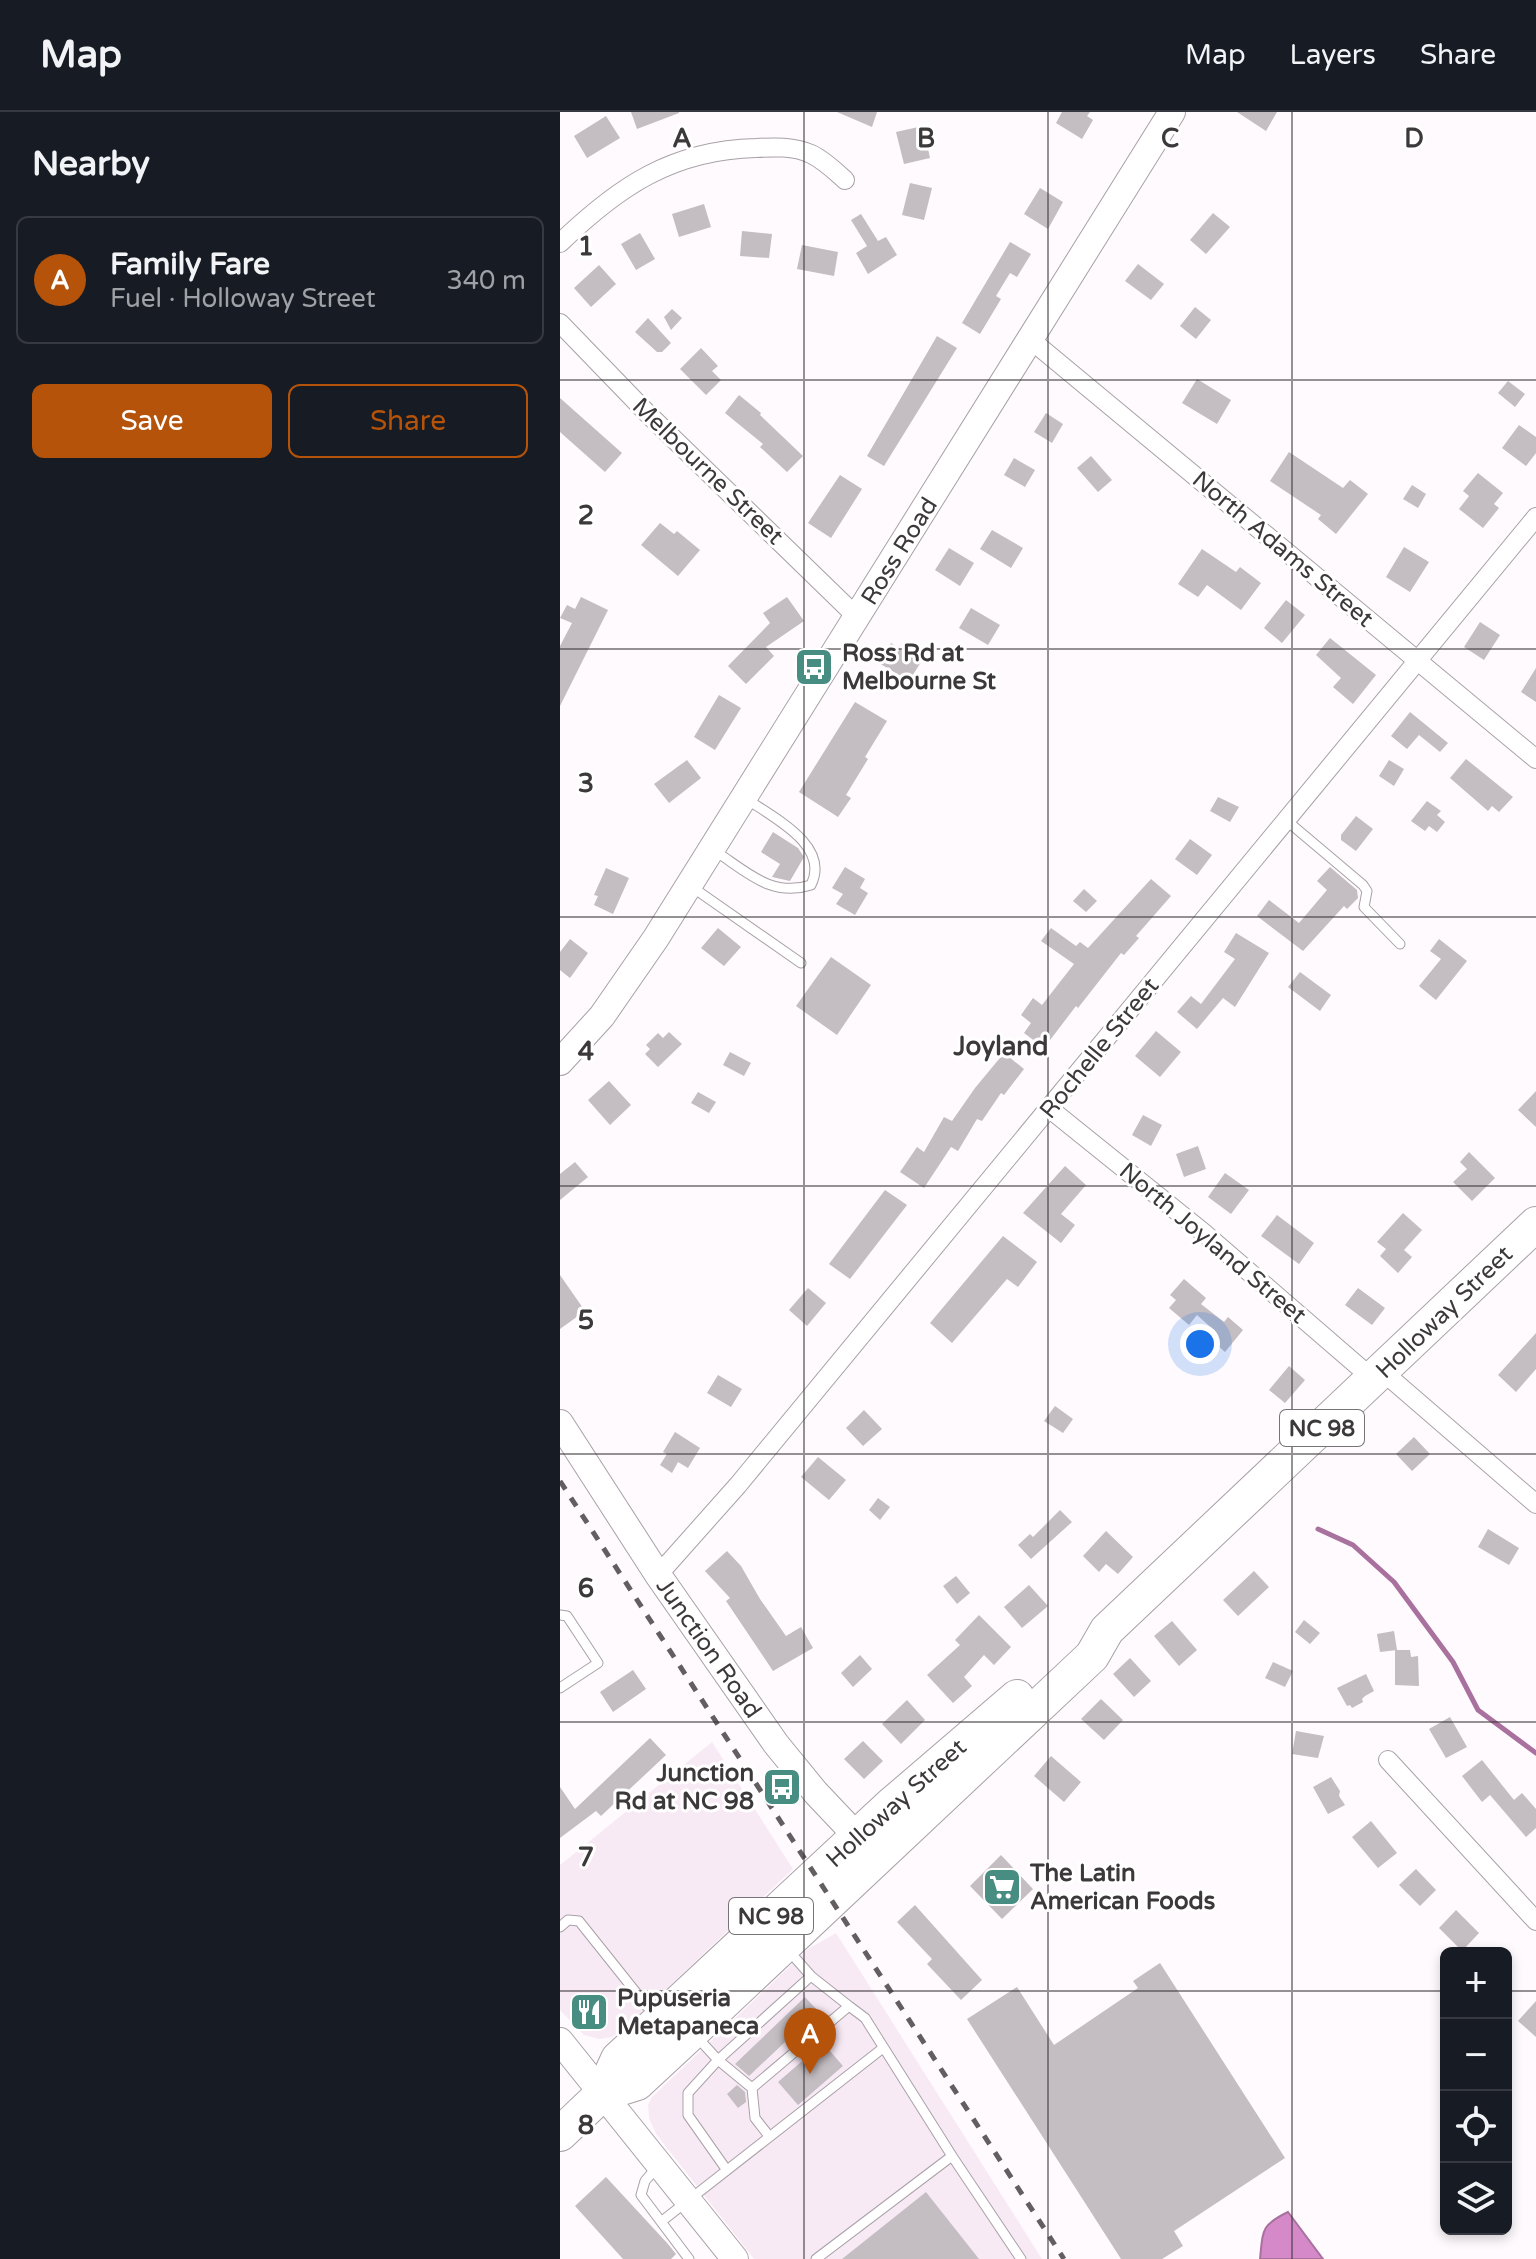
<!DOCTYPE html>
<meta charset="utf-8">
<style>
body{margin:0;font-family:"Varela Round",sans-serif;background:#242831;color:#f1f3f6}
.controls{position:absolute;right:24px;bottom:24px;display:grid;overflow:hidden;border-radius:12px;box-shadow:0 4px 12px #0003}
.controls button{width:72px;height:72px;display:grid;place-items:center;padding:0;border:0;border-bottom:2px solid #363941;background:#171b24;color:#f1f3f6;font:40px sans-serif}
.you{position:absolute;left:640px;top:1232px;width:28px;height:28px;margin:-20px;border:6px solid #fff;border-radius:50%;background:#1a73e8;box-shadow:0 0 0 12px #1a73e833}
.badge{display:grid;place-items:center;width:52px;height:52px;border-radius:50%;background:#b45309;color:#fff;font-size:26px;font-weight:700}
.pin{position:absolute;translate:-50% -66px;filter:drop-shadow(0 2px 4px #0008)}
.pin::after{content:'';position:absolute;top:42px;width:28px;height:24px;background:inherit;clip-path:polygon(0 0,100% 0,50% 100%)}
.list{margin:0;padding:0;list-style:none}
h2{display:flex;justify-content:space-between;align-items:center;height:104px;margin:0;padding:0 32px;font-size:34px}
h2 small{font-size:26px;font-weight:400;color:#9ea1a6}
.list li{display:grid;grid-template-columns:52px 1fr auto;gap:24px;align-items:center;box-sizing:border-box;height:128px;margin:0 16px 16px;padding:0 16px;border:2px solid #363941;border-radius:12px}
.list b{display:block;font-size:30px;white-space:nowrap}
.list p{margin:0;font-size:26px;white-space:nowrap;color:#9ea1a6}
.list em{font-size:26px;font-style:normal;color:#9ea1a6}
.actions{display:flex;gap:16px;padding:24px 32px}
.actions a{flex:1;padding:18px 0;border:2px solid #b45309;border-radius:12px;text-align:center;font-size:28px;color:#b45309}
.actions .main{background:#b45309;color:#fff}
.icon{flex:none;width:44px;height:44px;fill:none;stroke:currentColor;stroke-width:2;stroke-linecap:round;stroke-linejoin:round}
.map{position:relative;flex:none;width:976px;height:2147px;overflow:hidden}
header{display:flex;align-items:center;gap:48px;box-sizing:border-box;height:112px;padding:0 40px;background:#171b24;border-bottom:2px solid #363941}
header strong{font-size:38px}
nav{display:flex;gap:44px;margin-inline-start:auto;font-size:28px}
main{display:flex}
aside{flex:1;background:#171b24}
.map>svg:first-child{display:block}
.built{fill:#f8eaf5}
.water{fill:#d689c9;stroke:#a8719e;stroke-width:2}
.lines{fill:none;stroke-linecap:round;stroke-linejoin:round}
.stream{stroke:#a8719e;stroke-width:5}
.building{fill:#c4bdc2}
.lane-casing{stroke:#a8a1a7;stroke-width:11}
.street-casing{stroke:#a8a1a7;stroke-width:20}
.secondary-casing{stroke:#a8a1a7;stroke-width:28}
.highway-casing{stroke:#a8a1a7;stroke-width:36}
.lane{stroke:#fff;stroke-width:9}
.street{stroke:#fff;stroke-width:18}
.secondary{stroke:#fff;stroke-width:26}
.highway{stroke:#fff;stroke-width:34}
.rail{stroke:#625e61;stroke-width:5;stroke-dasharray:10 10;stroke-linecap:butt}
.grid{fill:none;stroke:#3c393b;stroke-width:2;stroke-opacity:0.55}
.labels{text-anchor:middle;stroke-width:6;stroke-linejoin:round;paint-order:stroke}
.shield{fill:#fff;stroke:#767476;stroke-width:2}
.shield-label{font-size:22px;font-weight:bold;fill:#3c393b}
.street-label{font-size:24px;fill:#3c393b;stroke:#fff}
.poi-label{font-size:24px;font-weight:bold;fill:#3c393b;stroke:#fff;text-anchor:start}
.neighbourhood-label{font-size:26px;font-weight:bold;fill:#3c393b;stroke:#fff}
.grid-label{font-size:26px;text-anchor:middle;font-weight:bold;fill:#3c393b;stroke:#fff;stroke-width:6;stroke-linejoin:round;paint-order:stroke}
</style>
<header>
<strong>Map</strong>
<nav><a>Map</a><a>Layers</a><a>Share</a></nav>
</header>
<main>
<aside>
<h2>Nearby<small></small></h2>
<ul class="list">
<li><span class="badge">A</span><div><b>Family Fare</b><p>Fuel · Holloway Street</p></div><em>340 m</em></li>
</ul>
<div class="actions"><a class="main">Save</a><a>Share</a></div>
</aside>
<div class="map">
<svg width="976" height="2147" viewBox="0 0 976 2147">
<rect width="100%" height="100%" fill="#fffafe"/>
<path class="built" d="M152,1630l81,127 -169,160 -12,8 -13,2 -15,-4 -24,-25v-145z
M276,1821l206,326h-288l-98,-125 -7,-16 -1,-13 4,-8 156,-148z"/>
<path class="water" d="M728,2100l35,47h-63c3,-29 1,-34 28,-47z"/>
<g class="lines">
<path class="stream" d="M758,1417l35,16 41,37 59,80 25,48 58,43"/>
</g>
<path class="building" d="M71,0h48v1l-42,16z
M277,0h40l-5,15z
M502,0h28l-3,4 6,4 -11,19 -26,-16z
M677,0h40l-11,19z
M46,4l14,22 -33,20 -13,-22z
M363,14l7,32 -26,6 -8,-32z
M350,71l22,5 -8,32 -22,-5z
M480,76l23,14 -15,27 -24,-15z
M144,92l7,23 -32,10 -7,-23z
M653,101l17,14 -24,27 -16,-14z
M301,102l17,27 8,-4 11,18 -29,19 -12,-21 11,-7 -16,-26z
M182,119l30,3 -3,24 -29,-2z
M80,121l15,26 -19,11 -15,-26z
M450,130l21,12 -14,23 -7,-4 -14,23 5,3 -21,35 -18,-11z
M242,133l36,7 -4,24 -37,-7z
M578,152l26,20 -13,16 -26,-19z
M39,153l17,19 -25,23 -17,-19z
M635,195l16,13 -15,19 -16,-13z
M112,197l10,9 -11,12 -7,-13z
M88,206l23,25 -9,9h-5l-22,-20z
M377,224l20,12 -73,118 -17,-10z
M141,236l17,18 -6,5 9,9 -15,15 -26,-26z
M637,267l34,21 -14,24 -35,-21z
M948,269l17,13 -10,13 -17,-14z
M179,283l22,18 -1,2 43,41 -16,16 -27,-25 3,-3 -38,-31z
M0,286l62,55 -17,19 -45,-40z
M486,301l17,11 -11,19 -18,-11z
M959,313l17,12v16l-10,13 -24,-18z
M729,340l54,36 7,-8 18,14 -32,40 -18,-15 3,-4 -51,-34z
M531,344l21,24 -14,12 -21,-24z
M454,346l21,12 -10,17 -21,-12z
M918,361l25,20 -9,11 5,4 -16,20 -24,-19 10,-13 -6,-5z
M280,363l22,14 -31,49 -23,-15z
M852,373l14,9 -8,14 -15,-9z
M100,411l14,11 3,-3 23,19 -22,26 -37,-31z
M432,418l31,18 -12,20 -31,-19z
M844,435l25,15 -19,30 -24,-15z
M389,436l25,15 -14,23 -25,-16z
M642,437l34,23 4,-5 21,16 -20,27 -34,-25 -9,12 -20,-13z
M21,485l27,13 -48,96v-60l12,-23 -12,-5 7,-13 8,4z
M227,485l17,24 -38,26 8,9 -28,28 -18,-18 42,-43 -7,-10z
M726,488l19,15 -23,28 -18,-15z
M411,496l29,17 -12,20 -29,-17z
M920,510l20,13 -16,25 -20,-13z
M770,526l46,37 -23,29 -20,-17 8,-9 -25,-23z
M331,531l30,19 -12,19 -30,-18z
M976,556v34l-15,-10z
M159,583l22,13 -26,42 -21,-13z
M295,590l32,19 -22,36 3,2 -22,36 5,3 -13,19 -39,-25z
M850,600l38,31 -8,9 -21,-17 -12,14 -16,-13z
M906,647l47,38 -14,15 -7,-6 -4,5 -38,-33z
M127,648l14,18 -32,25 -15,-19z
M829,648l15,9 -10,17 -15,-10z
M658,685l21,10 -9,15 -20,-11z
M867,689l14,10 -4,4 8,7 -8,10 -8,-6 -4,5 -14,-10z
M796,704l17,13 -17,22 -15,-11v-5z
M213,720l25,16 6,9 -14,24 -18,-4 8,-13 -19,-12z
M630,727l22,16 -15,20 -22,-16z
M285,755l20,12 -5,9 8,5 -13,22 -19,-11 7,-10 -11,-6z
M770,755l27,23 1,8 -11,11 -3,-3 -41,45 -46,-35 12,-16 30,23 28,-33 -10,-9z
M46,756l23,10 -16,36 -19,-9 4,-9 -4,-1z
M591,767l20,17 -35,40 3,2 -15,17 -3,-2 -43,55 -2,-2 -32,42 -20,-15 7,-10 -10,-8 12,-17 9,7 32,-41 -33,-23 10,-13 25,18 4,-4 8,6z
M524,777l13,12 -11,11 -13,-11z
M158,816l23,19 -17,19 -23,-18z
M676,821l33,20 -34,54 -12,-9 -26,31 -20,-17 14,-16 10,8 34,-45 -11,-7z
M10,827l18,14 -18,25 -10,-8v-18z
M879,827l28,22 -31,39 -17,-14 22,-27 -11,-8z
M271,845l40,28 -34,50 -41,-29z
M740,860l31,23 -11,16 -32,-24z
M596,919l25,21 -21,25 -25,-21z
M109,920l13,12 -24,23 -13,-13 5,-5 -4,-4 12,-12 5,5z
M170,940l21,11 -7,13 -21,-11z
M444,941l20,16 -20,26 -3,-2 -19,28 -5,-2 -19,32 -7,-4 -27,41 -24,-16 17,-25 7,5 20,-35 8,4 23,-33z
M49,969l22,24 -21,20 -22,-25z
M976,979v36l-18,-17z
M138,980l18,10 -7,11 -18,-10z
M583,1003l19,10 -11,21 -19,-11z
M638,1034l8,23 -22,8 -8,-23z
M909,1040l26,26 -23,23 -19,-19 14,-13 -7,-7z
M15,1050l13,15 -28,23v-26z
M505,1054l21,19 -25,29 14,11 -14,18 -38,-30z
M665,1061l24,17 -18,24 -23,-17z
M325,1078l22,15 -57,74 -21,-15z
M843,1101l19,17 -18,20 8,7 -14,16 -18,-17 6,-7 -9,-7z
M717,1103l37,28 -15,21 -38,-28z
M443,1124l34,26 -19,25 -11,-8 -55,64 -22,-20z
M0,1163l25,36 -25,18z
M624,1167l22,19 -5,6 23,18 4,-5 15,13 -18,22 -15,-13 6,-7 -19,-17 -8,10 -20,-17 7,-8 -6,-5z
M248,1176l18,15 -19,23 -18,-16z
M798,1176l27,20 -13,17 -27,-20z
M976,1221v36l-20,23 -18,-17z
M729,1254l16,14 -20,23 -16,-13z
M158,1263l24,14 -11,18 -24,-14z
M495,1294l18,13 -10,14 -19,-12z
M304,1298l18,19 -19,17 -17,-18z
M115,1320l25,16 -12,20 -10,-6 -6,11 -12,-8 7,-11 -4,-2z
M854,1325l16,17 -18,17 -16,-17z
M258,1345l28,23 -17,20 -28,-23z
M318,1386l12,9 -10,13 -11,-10z
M500,1398l12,12 -41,37 -13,-14 12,-11 3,3z
M928,1417l31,19 -10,17 -31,-18z
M546,1419l27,26 -15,17 -12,-10 -7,8 -16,-16z
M167,1439l14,15 19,33 26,37 15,-9 12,21 -40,23 -47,-70 4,-3 -25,-27z
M694,1459l15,16 -31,29 -15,-16z
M396,1464l14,17 -13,11 -14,-18z
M469,1473l19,21 -26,22 -18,-21z
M419,1503l32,32 -17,18 -10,-10 -20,22 8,9 -19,17 -26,-28 33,-30 -5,-5z
M744,1508l16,13 -10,11 -15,-12z
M612,1509l25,29 -18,16 -25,-30z
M834,1519l3,19 -17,2 -3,-18z
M835,1538h15l1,7 7,-1 1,30 -24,-1z
M300,1543l12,14 -19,18 -12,-14z
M570,1546l21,23 -17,16 -21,-23z
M713,1550l20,9 -8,16 -20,-9z
M73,1558l13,19 -33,23 -13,-20z
M806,1562l8,17 -9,5 -3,3 1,3 -11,6 -2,-3 -3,1 -10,-18z
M541,1587l22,21 -19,20 -23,-21z
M347,1588l18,20 -24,24 -19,-20z
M890,1605l17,30 -21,11 -17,-29z
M736,1619l28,5 -6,22 -26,-4z
M90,1626l16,17 -65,61 -5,-5 -36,27v-51l15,22z
M303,1629l20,20 -19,18 -20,-20z
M491,1644l30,26 -17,20 -30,-26z
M922,1648l32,40 8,-7 14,16v19l-10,9 -36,-42 -8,7 -20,-26z
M771,1665l9,14 -1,5 6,9 -17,9 -15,-27z
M811,1709l26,32 -19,15 -26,-31z
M441,1743l32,34 -31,30 -32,-33z
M856,1757l20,21 -16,16 -21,-21z
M355,1793l67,75 -21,20 -34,-36 5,-5 -35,-37z
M896,1798l23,23 -17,18 -23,-23z
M600,1851l125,195 -111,73 9,15 -21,13h-41l-154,-240 50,-32 37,58 84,-57 -5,-7z
M245,1885l13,14 -69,65 -14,-12z
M976,1889v36l-18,-16z
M263,1931l20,23 -45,39 -20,-23z
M177,1973l8,7 1,10 -8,6 -11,-14z
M46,2065l62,67 8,10 -5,5h-48l-48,-53z
M366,2080l53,67h-137z"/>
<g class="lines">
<g class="lane-casing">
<path id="lane" d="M726,708l77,65 4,6 -3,16 36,37
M155,739c31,20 56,47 96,34 20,-40 -39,-68 -66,-87
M132,775l109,76
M0,1503l7,1 31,47 -38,25
M0,1815l8,-7 11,1 75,94
M136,1924l22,24 -30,33v22l38,54
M192,1976l-34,-28 93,-84 -22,-25
M209,2024l-14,-18 -3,-30 97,-82 -38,-30
M392,2044l69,103
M97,2055l-12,14 -4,14 48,64
M102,2109l221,-173
M256,2147l136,-103 -87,-138 -16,-12"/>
</g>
<g class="street-casing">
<path id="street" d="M0,131c58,-56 112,-93 196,-95 18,-1 38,-2 55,6 13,6 24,17 34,26
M0,211l87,90 210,204
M471,228l505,419
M490,997l154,124 169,146
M822,1259l154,133
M98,1463l80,-90 798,-968
M828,1648l148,161"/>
</g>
<g class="secondary-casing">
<path id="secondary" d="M0,950l42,-46 54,-78 516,-826
M0,1311l98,152 118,169 40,49 54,57
M0,1929l175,218"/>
</g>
<g class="highway-casing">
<path id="highway" d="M42,1982l35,-11 55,-51 400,-376 15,-26 429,-406
M0,2022l42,-40 16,-35 273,-254 126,-108"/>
</g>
<use href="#lane" class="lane"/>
<use href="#street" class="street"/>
<use href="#secondary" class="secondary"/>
<use href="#highway" class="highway"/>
<path class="rail" d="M0,1369l504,778"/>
</g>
<path class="grid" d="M244,0v2147M488,0v2147M732,0v2147M0,268h976M0,537h976M0,805h976M0,1074h976M0,1342h976M0,1610h976M0,1879h886M946,1879h30"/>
<defs>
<g id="bus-square" transform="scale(2)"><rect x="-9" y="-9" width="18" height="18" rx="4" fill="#488d82" stroke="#fff"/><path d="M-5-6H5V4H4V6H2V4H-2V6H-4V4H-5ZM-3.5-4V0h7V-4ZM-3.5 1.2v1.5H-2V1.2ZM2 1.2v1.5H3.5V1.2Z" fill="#fff"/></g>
<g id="supermarket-square" transform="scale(2)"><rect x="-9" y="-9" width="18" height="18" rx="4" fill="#488d82" stroke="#fff"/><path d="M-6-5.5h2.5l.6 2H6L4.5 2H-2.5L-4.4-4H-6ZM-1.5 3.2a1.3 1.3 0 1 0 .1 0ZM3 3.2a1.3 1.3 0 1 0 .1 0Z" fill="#fff"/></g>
<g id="restaurant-square" transform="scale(2)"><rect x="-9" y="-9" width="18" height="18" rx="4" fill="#488d82" stroke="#fff"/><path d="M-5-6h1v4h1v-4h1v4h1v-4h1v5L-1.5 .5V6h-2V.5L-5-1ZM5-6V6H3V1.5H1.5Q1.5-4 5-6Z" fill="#fff"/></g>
</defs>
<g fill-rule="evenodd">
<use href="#bus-square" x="254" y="555"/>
<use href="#bus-square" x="222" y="1675"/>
<use href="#supermarket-square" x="442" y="1775"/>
<use href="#restaurant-square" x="29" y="1900"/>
</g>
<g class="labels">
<g class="shield">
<rect x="720" y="1298" width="84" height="36" rx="6"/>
<rect x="169" y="1786" width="84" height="36" rx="6"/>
</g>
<g class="shield-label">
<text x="762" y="1324">NC 98</text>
<text x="211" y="1812">NC 98</text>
</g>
<g class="street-label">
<text transform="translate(148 359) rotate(44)" y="8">Melbourne Street</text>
<text transform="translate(723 437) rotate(40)" y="8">North Adams Street</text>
<text transform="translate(339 439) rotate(-58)" y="8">Ross Road</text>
<text transform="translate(539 936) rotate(-51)" y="8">Rochelle Street</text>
<text transform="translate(653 1131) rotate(40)" y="8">North Joyland Street</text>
<text transform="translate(884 1200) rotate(-44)" y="8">Holloway Street</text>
<text transform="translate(149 1536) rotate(55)" y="8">Junction Road</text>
<text transform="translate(336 1691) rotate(-42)" y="8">Holloway Street</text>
</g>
<g class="poi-label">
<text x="282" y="549">Ross Rd at<tspan x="282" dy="28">Melbourne St</tspan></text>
<text x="194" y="1669" text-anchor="end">Junction<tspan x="194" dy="28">Rd at NC 98</tspan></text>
<text x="470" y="1769">The Latin<tspan x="470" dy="28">American Foods</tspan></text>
<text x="57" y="1894">Pupuseria<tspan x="57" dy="28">Metapaneca</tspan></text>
</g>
<g class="neighbourhood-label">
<text x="441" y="943">Joyland</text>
</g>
</g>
<g class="grid-label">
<text x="122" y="35">A</text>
<text x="366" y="35">B</text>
<text x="610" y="35">C</text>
<text x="854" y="35">D</text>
<text x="26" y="143">1</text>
<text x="26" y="412">2</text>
<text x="26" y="680">3</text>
<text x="26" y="948">4</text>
<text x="26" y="1217">5</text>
<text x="26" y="1485">6</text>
<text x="26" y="1754">7</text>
<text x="26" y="2022">8</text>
</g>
</svg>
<div class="controls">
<button>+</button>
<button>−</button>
<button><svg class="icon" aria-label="locate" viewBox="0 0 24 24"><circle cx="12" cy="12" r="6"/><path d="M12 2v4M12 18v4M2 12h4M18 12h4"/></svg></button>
<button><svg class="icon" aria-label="layers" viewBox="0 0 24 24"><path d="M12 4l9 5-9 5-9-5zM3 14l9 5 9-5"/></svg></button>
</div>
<div class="you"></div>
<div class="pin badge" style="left:250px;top:1962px">A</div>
</div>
</main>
